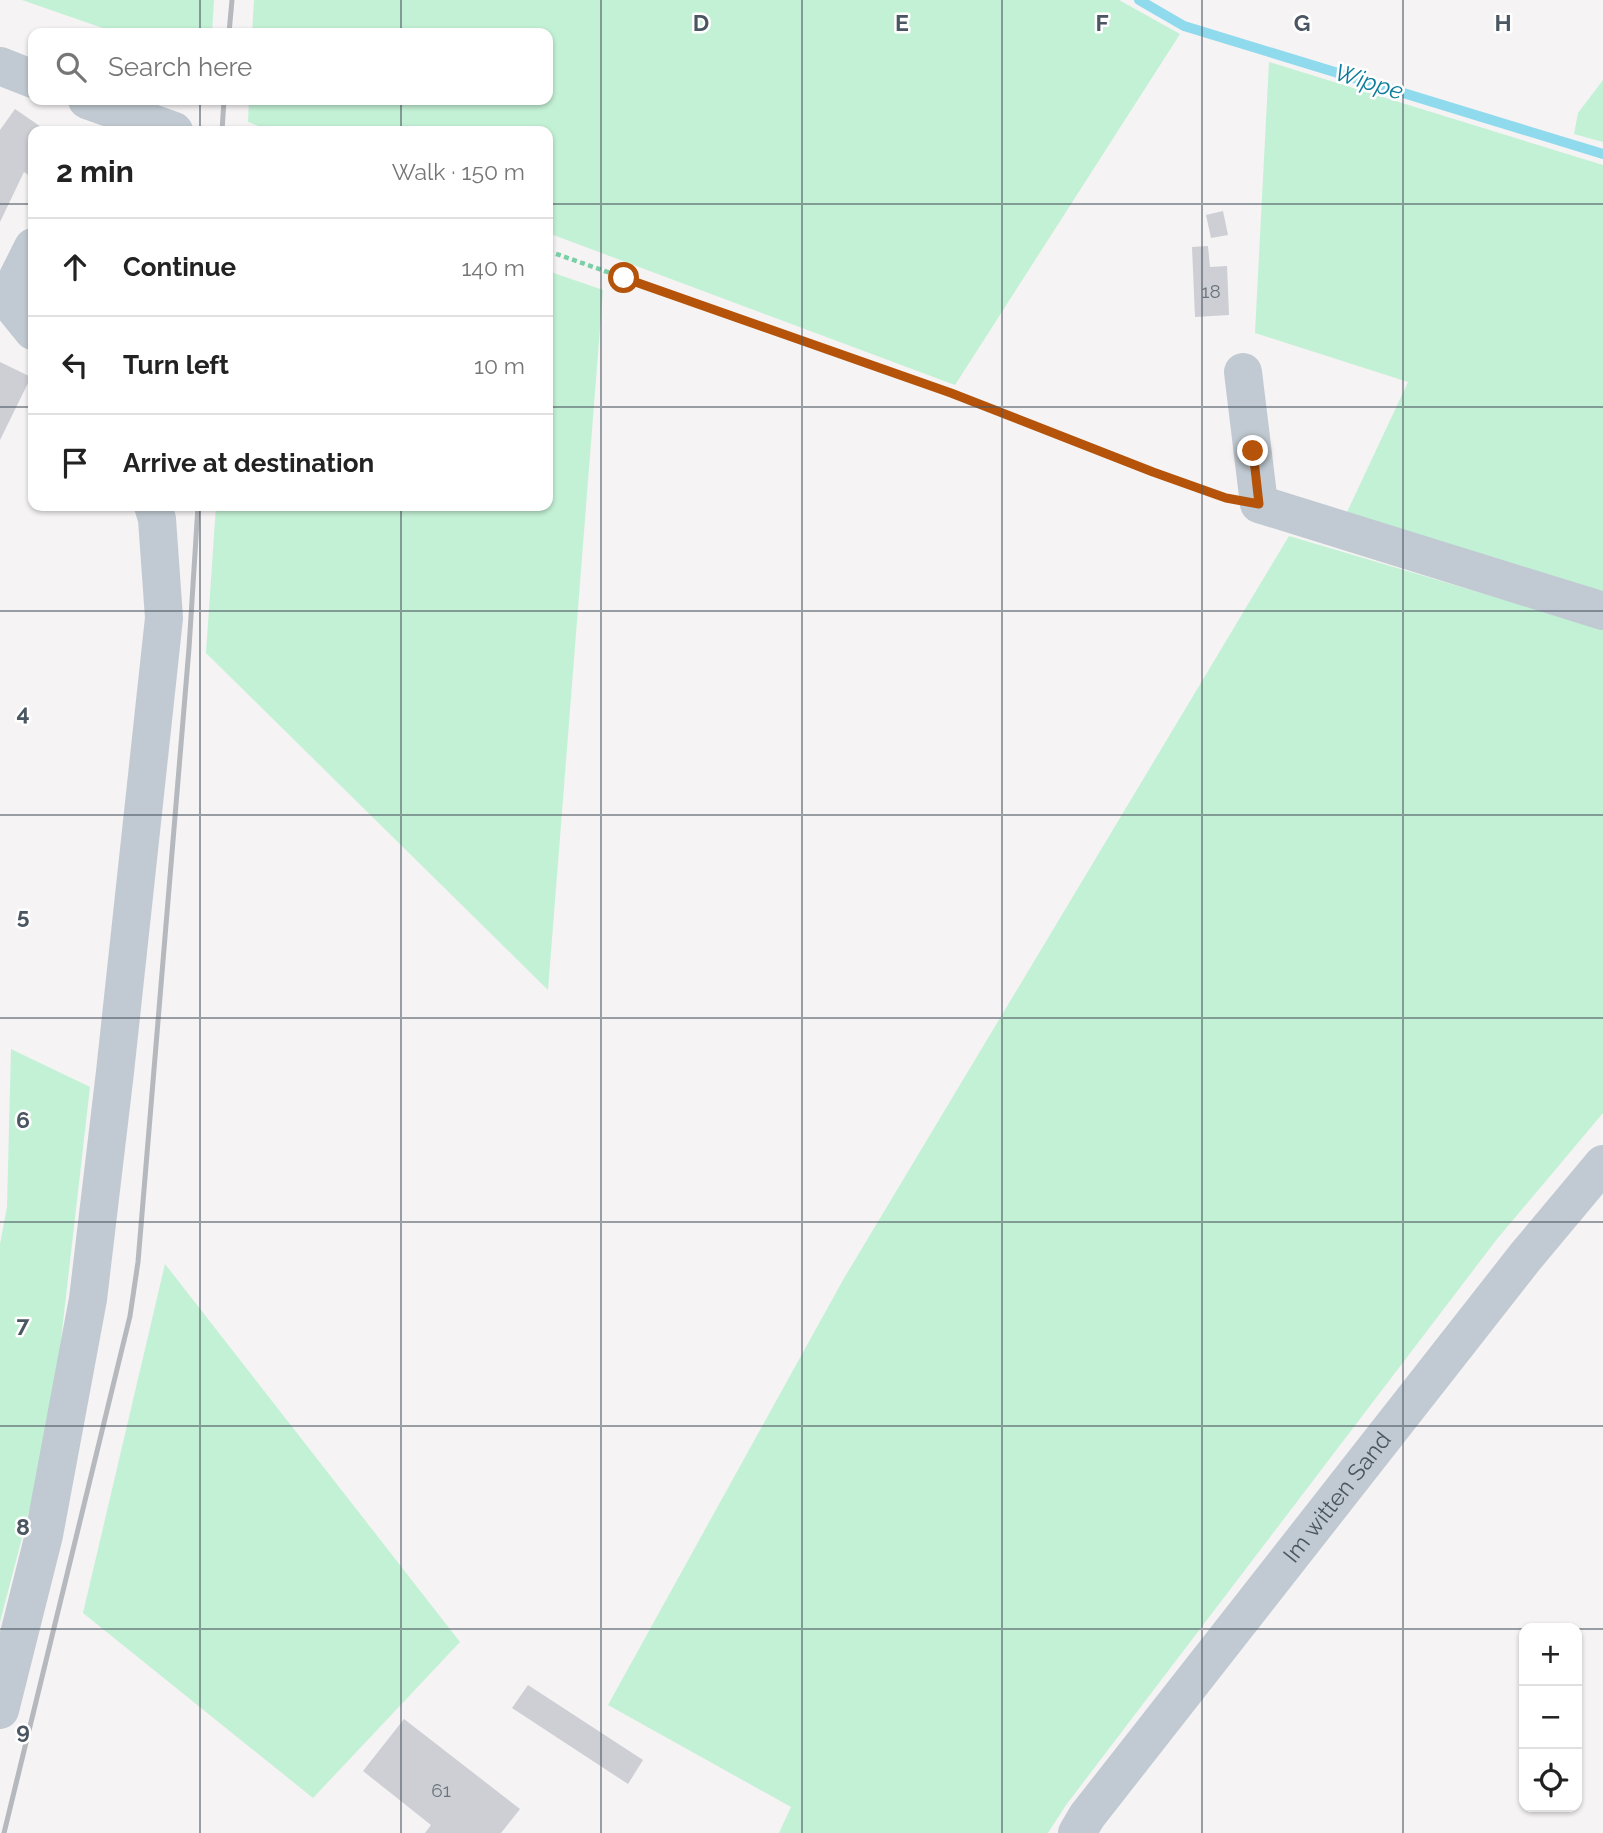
<!DOCTYPE html>
<meta charset="utf-8">
<style>
body{margin:0;font-family:Raleway,sans-serif;background:#f6f6f6;color:#222}
.controls{position:absolute;right:21px;bottom:21px;display:grid;overflow:hidden;border-radius:14px;box-shadow:0 2px 5px #0004}
.controls button{width:63px;height:63px;display:grid;place-items:center;padding:0;border:0;border-bottom:2px solid #e0e0e0;background:#fff;color:#222;font:35px sans-serif}
.stop{position:absolute;width:21px;height:21px;margin:-16px;border:5px solid #b45309;border-radius:50%;background:#fff}
.stop.end{background:#b45309;border-color:#fff;box-shadow:0 2px 7px #0008}
.list{margin:0;padding:0;list-style:none}
h2{display:flex;justify-content:space-between;align-items:center;height:91px;margin:0;padding:0 28px;font-size:30px}
h2 small{font-size:23px;font-weight:400;color:#767676}
.list li{display:grid;grid-template-columns:46px 1fr auto;gap:21px;align-items:center;box-sizing:border-box;height:98px;padding:0 28px;border-top:2px solid #e0e0e0}
.list b{display:block;font-size:26px;white-space:nowrap}
.list em{font-size:23px;font-style:normal;color:#767676}
.icon{flex:none;width:38px;height:38px;fill:none;stroke:currentColor;stroke-width:2;stroke-linecap:round;stroke-linejoin:round}
.map{position:relative;flex:none;width:1603px;height:1833px;overflow:hidden}
.search{position:absolute;background:#fff;box-shadow:0 2px 5px #0004;left:28px;top:28px;width:525px;height:77px;display:flex;align-items:center;gap:18px;box-sizing:border-box;padding:0 24px;border-radius:14px;color:#767676;font-size:26px}
.panel{position:absolute;background:#fff;box-shadow:0 2px 5px #0004;left:28px;top:126px;width:525px;height:385px;border-radius:14px}
.map>svg:first-child{display:block}
.green{fill:#c3f1d5}
.lines{fill:none;stroke-linecap:round;stroke-linejoin:round}
.stream{stroke:#90daee;stroke-width:10}
.building{fill:#cdcfd5}
.path{stroke:#7ad0a6;stroke-width:4.5;stroke-dasharray:5 3.5;stroke-linecap:butt}
.minor{stroke:#c1cad2;stroke-width:38}
.rail{stroke:#b5b8bd;stroke-width:5}
.route{stroke:#b45309;stroke-width:9}
.grid{fill:none;stroke:#4a5661;stroke-width:2;stroke-opacity:0.55}
.labels{text-anchor:middle;stroke-width:5;stroke-linejoin:round;paint-order:stroke}
.number-label{font-size:19px;fill:#6b747e}
.street-label{font-size:23px;fill:#4a5661;stroke:#fff}
.water-label{font-size:24px;font-style:italic;fill:#0c7c9b;stroke:#fff}
.grid-label{font-size:23px;text-anchor:middle;font-weight:bold;fill:#4a5661;stroke:#fff;stroke-width:5;stroke-linejoin:round;paint-order:stroke}
</style>
<div class="map">
<svg width="1603" height="1833" viewBox="0 0 1603 1833">
<rect width="100%" height="100%" fill="#f5f3f3"/>
<path class="green" d="M22,0h192l-2,33h-95z
M254,0h865l61,34 -225,351 -407,-152v-102h-275l-25,-9 1,-22h299v-67h-296z
M1269,62l334,103v441l-262,-81 67,-143 -153,-49z
M1603,80v62l-29,-8 4,-21z
M548,271l55,19 -55,700 -342,-337 10,-147h332z
M1289,536l314,93v484l-106,126 -431,566 -18,28h-269l12,-26 -183,-102 235,-425z
M11,1049l79,38 -39,340 -51,195v-378l7,-37z
M165,1264l295,378 -147,156 -230,-185z"/>
<g class="lines">
<path class="stream" d="M1139,0l45,26 419,128"/>
</g>
<path class="building" d="M15,109l32,22h-14v47l-9,-6 -24,50v-92z
M1223,211l5,24 -17,3 -5,-23z
M1208,246l2,21 17,-1 2,49 -34,2 -3,-70z
M0,362l31,15 -31,63z
M528,1685l115,75 -15,24 -116,-76z
M404,1719l116,90 -19,24h-76l6,-8 -68,-54z"/>
<g class="lines">
<path class="path" d="M548,251l403,142 202,79 71,25"/>
<g class="minor">
<path d="M0,66l33,13"/>
<path d="M87,100l87,31"/>
<path d="M33,247l-26,52 26,32"/>
<path d="M1243,372l16,132 344,107"/>
<path d="M0,1710l44,-175 44,-236 27,-227 49,-454 -7,-99 -4,-13"/>
<path id="s1" d="M1077,1833l10,-17 439,-560 77,-92"/>
</g>
<path class="rail" d="M229,33l3,-33
M222,131l2,-31
M4,1833l126,-517 8,-54 51,-614 9,-142"/>
</g>
<g class="lines">
<path class="route" d="M624,278l327,115 202,79 73,26 33,6 -6,-53"/>
</g>
<path class="grid" d="M200,0v33M401,0v33M601,0v1833M802,0v1833M1002,0v1833M1202,0v1833M1403,0v1833M200,100v31M401,100v31M0,204h33M548,204h1055M0,407h33M548,407h1055M200,506v1327M401,506v1327M0,611h1603M0,815h1603M0,1018h1603M0,1222h1603M0,1426h1603M0,1629h1524M1577,1629h26"/>
<g class="labels">
<g class="number-label">
<text x="1211" y="298">18</text>
<text x="441" y="1797">61</text>
</g>
<g class="street-label">
<text dy="8" stroke="none"><textPath href="#s1" startOffset="425">Im witten Sand</textPath></text>
</g>
<g class="water-label">
<text transform="translate(1369 82) rotate(17)" y="8">Wippe</text>
</g>
</g>
<g class="grid-label">
<text x="701" y="31">D</text>
<text x="902" y="31">E</text>
<text x="1102" y="31">F</text>
<text x="1302" y="31">G</text>
<text x="1503" y="31">H</text>
<text x="23" y="721">4</text>
<text x="23" y="924">5</text>
<text x="23" y="1128">6</text>
<text x="23" y="1332">7</text>
<text x="23" y="1535">8</text>
<text x="23" y="1739">9</text>
</g>
</svg>
<div class="controls">
<button>+</button>
<button>−</button>
<button><svg class="icon" aria-label="locate" viewBox="0 0 24 24"><circle cx="12" cy="12" r="6"/><path d="M12 2v4M12 18v4M2 12h4M18 12h4"/></svg></button>
</div>
<div class="stop" style="left:624px;top:278px"></div>
<div class="stop end" style="left:1253px;top:451px"></div>
<div class="search"><svg class="icon" aria-label="search" viewBox="0 0 24 24"><circle cx="10" cy="10" r="6"/><path d="M15 15l6 6"/></svg>Search here</div>
<section class="panel">
<h2>2 min<small>Walk · 150 m</small></h2>
<ul class="list">
<li><svg class="icon" aria-label="ahead" viewBox="0 0 24 24"><path d="M12 20V5M6 11l6-6 6 6"/></svg><div><b>Continue</b></div><em>140 m</em></li>
<li><svg class="icon" aria-label="left" viewBox="0 0 24 24"><path d="M17 20v-9H6M10 6l-5 5 5 5"/></svg><div><b>Turn left</b></div><em>10 m</em></li>
<li><svg class="icon" aria-label="arrive" viewBox="0 0 24 24"><path d="M6 21V4h12l-3 4 3 4H6"/></svg><div><b>Arrive at destination</b></div></li>
</ul>
</section>
</div>
